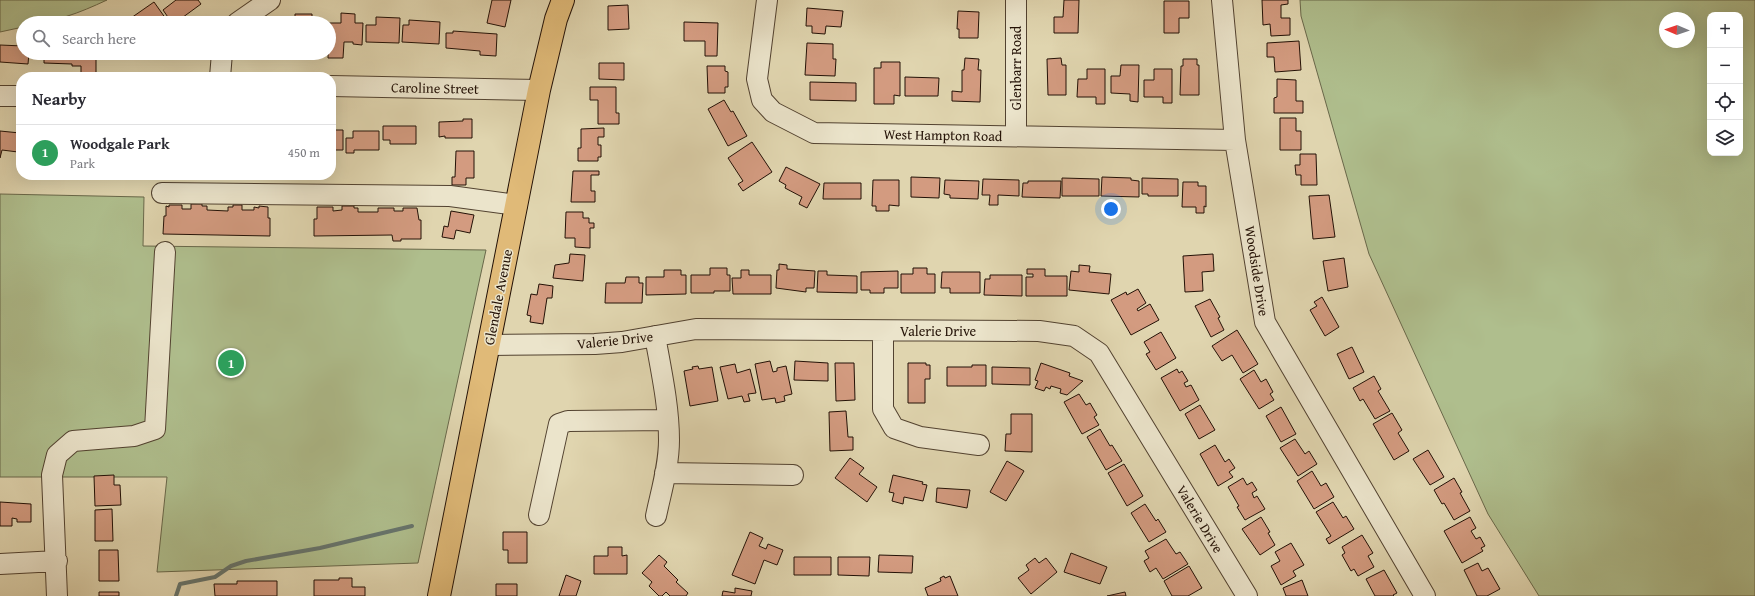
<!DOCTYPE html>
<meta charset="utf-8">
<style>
body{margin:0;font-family:"Gentium Book Plus",serif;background:#f7f7f7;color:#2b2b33}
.controls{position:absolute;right:12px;top:12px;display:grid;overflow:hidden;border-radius:8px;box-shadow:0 4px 16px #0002}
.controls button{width:36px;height:36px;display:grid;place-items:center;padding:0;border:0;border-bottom:1px solid #e1e1e2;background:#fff;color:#2b2b33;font:20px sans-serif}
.compass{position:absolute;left:1659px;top:12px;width:36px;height:36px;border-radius:50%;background:#fff;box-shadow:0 4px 16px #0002;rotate:272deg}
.you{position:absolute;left:1111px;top:209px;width:14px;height:14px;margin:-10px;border:3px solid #fff;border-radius:50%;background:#1a73e8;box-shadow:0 0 0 6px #1a73e833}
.badge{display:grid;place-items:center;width:26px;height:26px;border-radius:50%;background:#111827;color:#fff;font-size:13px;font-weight:700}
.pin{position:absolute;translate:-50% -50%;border:2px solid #fff;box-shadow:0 1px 4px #0006}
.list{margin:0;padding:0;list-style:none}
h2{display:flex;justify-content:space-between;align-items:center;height:52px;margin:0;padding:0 16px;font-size:17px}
h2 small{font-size:13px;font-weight:400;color:#7c7c81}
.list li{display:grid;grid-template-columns:26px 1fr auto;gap:12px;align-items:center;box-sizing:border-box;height:56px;padding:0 16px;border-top:1px solid #e1e1e2}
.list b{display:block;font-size:15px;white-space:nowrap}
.list p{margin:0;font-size:13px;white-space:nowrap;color:#7c7c81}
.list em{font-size:13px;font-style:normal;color:#7c7c81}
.icon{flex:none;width:22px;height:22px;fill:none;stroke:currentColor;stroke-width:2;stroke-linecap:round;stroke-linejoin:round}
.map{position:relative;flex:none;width:1755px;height:596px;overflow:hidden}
.search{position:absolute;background:#fff;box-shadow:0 4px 16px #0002;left:16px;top:16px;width:320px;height:44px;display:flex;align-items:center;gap:10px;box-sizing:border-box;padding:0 14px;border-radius:22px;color:#7c7c81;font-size:15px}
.panel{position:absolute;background:#fff;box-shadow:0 4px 16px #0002;left:16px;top:72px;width:320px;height:108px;border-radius:16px}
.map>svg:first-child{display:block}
.green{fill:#afbe8d;stroke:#69684a;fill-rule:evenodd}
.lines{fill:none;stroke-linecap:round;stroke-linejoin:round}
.stream{stroke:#67756d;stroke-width:4}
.building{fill:#d39b80;stroke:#231106}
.minor-casing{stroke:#524230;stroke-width:22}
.major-casing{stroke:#231106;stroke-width:24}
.minor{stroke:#ebe4cb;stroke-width:20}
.major{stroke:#e0ba78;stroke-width:22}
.labels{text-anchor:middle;stroke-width:3;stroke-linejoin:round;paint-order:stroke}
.street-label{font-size:14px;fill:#231106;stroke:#ebe4cb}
</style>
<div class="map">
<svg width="1755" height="596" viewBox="0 0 1755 596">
<rect width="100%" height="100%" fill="#e0d5af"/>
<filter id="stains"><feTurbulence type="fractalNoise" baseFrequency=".005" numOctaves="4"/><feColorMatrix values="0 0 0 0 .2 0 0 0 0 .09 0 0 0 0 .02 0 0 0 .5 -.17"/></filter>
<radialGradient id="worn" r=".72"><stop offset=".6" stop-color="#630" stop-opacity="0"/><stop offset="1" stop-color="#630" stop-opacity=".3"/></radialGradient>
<path class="green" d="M0,0h107c-28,13 -52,23 -84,23v4l-23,5z
M1300,0h455v596h-216l-51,-82 -119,-260 -68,-238zM1710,15h30v138h-30zM1665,18h24v24h-24z
M0,194l144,3 -1,49 343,4 -68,313 -261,9 10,-95h-167z"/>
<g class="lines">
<path class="stream" d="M176,596l4,-12 35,-7 16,-11 15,-5 74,-13 92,-22"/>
</g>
<path class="building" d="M176,0h22l3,4 -26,19h-3l-9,-13z
M492,0h19l-6,27 -18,-4z
M1064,0h15l-1,33h-24v-16h9z
M1262,0h26v4l-7,1v13h9v17l-19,1 -1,-12 -7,1z
M1164,1h25v17h-10v15h-15z
M154,2l12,17 -1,1 1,3h-32l-3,-5z
M628,5l1,24 -21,1v-24z
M807,8l36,3 -2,16 -15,-1 -1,8 -13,-1v-7h-6z
M958,11l21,1 -1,26h-19v-9h-2z
M341,13l14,1v9h8l-1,22 -9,-1v-2h-9l-1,16h-15l1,-35h12z
M295,14h17v7h2v2h-19z
M376,17l24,1 -1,25 -33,-1v-17h10z
M409,20l31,2 -1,22 -37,-2 1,-17h6z
M684,22l34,1 -1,33h-12v-15h-21z
M453,31l44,3 -1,22 -16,-1v-4l-34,-3v-15h7z
M1299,41l2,29 -26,2 -1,-15h-7v-14z
M807,43l26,1v15h3l-1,17 -30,-1z
M0,45l23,1v7h6l-1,11 -28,-2z
M44,53h52v22h-15v-9h-9v-2l-28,-1z
M965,58l14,1 -1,11h3l-1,32 -28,-1v-10l10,1v-22h2z
M1061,58l1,7h4v30h-18l-1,-36z
M1183,59h14v6h2v30h-19l1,-29h2z
M881,62h19v34l-6,-1v9h-20v-36h7z
M599,63h25v17l-25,-1z
M1121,65h18l-1,37 -8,-1v-7l-19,-1v-17h9z
M707,66h18v5l3,1v15h-3v6h-17z
M1087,69h18v35h-9v-7h-19l1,-18h9z
M1154,69h18v34h-9v-6h-19v-17h10z
M905,77l34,1 -1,18h-33z
M1277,79l19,1v21h7v12h-29v-15l3,-1z
M810,82l46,1v18l-46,-1z
M590,87h26v26h3v11h-21v-24h-8z
M724,100l7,12 2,-1 14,25 -19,10 -20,-37z
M1280,118h16v13h5v19h-21z
M463,119h9v19h-27v-2l-6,1v-15l24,-1z
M383,126h33v18h-26v-4h-7z
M604,128v9h-6v8h3v12h-3v4h-20v-13h3v-19z
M331,130h12v20h-12z
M0,131l20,2 -2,19 -16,-2 -2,8z
M353,131h26v19h-25v3h-8v-15h7z
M752,142l20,30 -29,19 -5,-7 5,-3 -15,-23z
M456,151h18v27h-8v7h-14v-8h3z
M1300,154h16l1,31h-16v-10h-5l-1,-10h5z
M786,167l34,17 -13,24 -8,-4 3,-7 -17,-9 1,-3 -7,-4z
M573,171h26v4h-8v16h4v11h-24z
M911,177l29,1 -1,20 -28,-1z
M1102,177l29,1v2l8,1v16l-38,-1z
M1062,178l37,1v17h-37z
M1142,178l36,1v17h-30v-2h-6z
M983,179l36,1v16l-21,-1v10h-9l1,-10h-8z
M873,180h26v26l-10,-1v6h-13v-5h-4z
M945,180l34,1 -1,18 -28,-1v-3l-6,-1z
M1028,181h33l-1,17 -38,-1 1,-14h5z
M1183,182h15v4h8v21l-2,-1v7h-8v-6h-14z
M824,183h37v16h-38z
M1329,195l6,42 -22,2 -4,-43z
M191,204h11v2h5v4l21,1v-4h5v-2h9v5h12v-3l5,1v-2l9,1v11h2v18l-107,-2 1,-18h2v-10l3,1v-2h13v4h9z
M342,206h12v2h4v4h20v-4h16v3h9v-3h14l2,12h2v19h-20v2h-8l-1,-6 -78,1v-17h3v-12h16v4l9,-1z
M451,211l23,4 -4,18 -14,-3 -2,9 -12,-2 2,-11 4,1z
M566,212h17v6h6v5h5v5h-4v20l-15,-1v-9h-10z
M570,254l15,1 -2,26 -30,-3 2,-13 14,-2z
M1213,254l1,17 -12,1 1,19 -18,1 -2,-36z
M1344,258l4,29 -20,4 -5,-30z
M779,264l8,1v4l28,2 -1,17h-8v4l-30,-4 1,-18h2z
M1079,265l11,1 -1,6 22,2 -2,20 -40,-4 2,-19 8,1z
M710,268h17v7h3v16h-16v2h-23v-18h19z
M913,268h14v6h8v19h-34v-19h12z
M1027,269h18v7h22v20h-41v-19h7v-3h-6z
M664,270h17v5h5v19l-40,1v-18h18z
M741,270h8v5h22v19h-38l-1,-16h9z
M818,271h9v4l30,1v17l-40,-1z
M898,271v17h-14v5h-14v-3h-9v-18z
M942,272h38v21h-30v-5h-9z
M990,275h32v21l-38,-1 1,-16h5z
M626,277h13v6h4l-1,20h-37l1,-20h19z
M539,284l14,2 -1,12h-5l-4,26 -13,-2 1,-6 -4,-1 4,-21 6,1z
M1138,289l8,14 -9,6 1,2 12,-7 9,16 -28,15 -20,-35 15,-8 1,3z
M1322,297l17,30 -14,9 -15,-26 7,-4 -3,-4z
M1210,299l10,18 -2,1 6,12 -13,7 -16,-31z
M1237,330l21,34 -15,9 -11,-18 -10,6 -10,-15z
M1161,332l15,26 -20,12 -10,-16 4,-2 -6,-10z
M1352,347l12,25 -15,7 -12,-25z
M770,361l3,11 4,-1v-3l9,-2 6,28 -8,2 1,5 -9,2 -1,-5 -13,2 -7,-36z
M795,361l33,2v18l-34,-1z
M835,363h19l1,37 -19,1z
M908,363h18v2h4v14h-5v24h-17z
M1041,363l29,10 -1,3 14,5 -16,14 -7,-2 1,-4 -10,-3 -1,3 -4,-2 -2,4 -9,-3 3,-7 -3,-1z
M735,364l2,9 13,-4 6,24 -8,1 2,7 -6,1 -2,-6 -14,3 -8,-32z
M972,365h14v21h-39v-19h25z
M698,366l1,3 13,-2 6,34 -28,5 -6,-35 9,-2 -1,-2z
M992,367l38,1v17l-38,-1z
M1177,369l2,4 3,-2 6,10 -4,2 2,4 5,-2 8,15 -19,11 -19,-33z
M1254,370l7,12 5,-3 7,13 -3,2 4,6 -15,9 -19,-30z
M1374,376l7,13 -3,2 12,20 -15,8 -12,-20 -3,2 -7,-13z
M1079,394l7,11 4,-2 7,12 -3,2 5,8 -17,9 -18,-32z
M1200,405l15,25 -16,9 -14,-25z
M1281,407l15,27 -15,8 -15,-26z
M846,411l2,26h5v13l-23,1 -1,-39z
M1392,413l10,17 -4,3 11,18 -15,9 -21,-36z
M1011,414h21v38l-27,-1 1,-17h5z
M1100,429l10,17 2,-1 10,16 -16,9 -19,-33z
M1295,439l10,15 4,-3 8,13 -19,12 -18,-28z
M1215,445l10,17 4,-3 6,9 -6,4 4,5 -15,9 -18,-32z
M1428,450l16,27 -14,8 -17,-26z
M850,458l14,10 -5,6 18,13 -10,15 -32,-24z
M1007,461l17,10 -18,30 -16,-9z
M1124,464l19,32 -16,10 -19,-33z
M1312,471l9,15 5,-3 8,14 -20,12 -17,-28z
M114,475v10h6l1,20 -26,1 -1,-30z
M893,475l30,7 -1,2 5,1 -4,16 -19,-4 -1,7 -11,-3 2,-8 -5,-1z
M1243,478l4,7 5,-3 5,8 -5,3 2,5 3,-2 8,13 -20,11 -8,-13 2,-1 -11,-19z
M1454,478l8,14 -2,1 10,18 -16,9 -10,-17 -2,1 -8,-14z
M937,488l33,2 -3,18 -31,-6z
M0,502l31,2v18h-14v-3l-5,-1v8h-12z
M1333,502l10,16 3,-2 8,13 -25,15 -3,-5 5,-3 -15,-24z
M1145,504l11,17 2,-2 8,13 -17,10 -18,-29z
M112,509l1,32h-18v-31z
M1261,517l9,15 -2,1 7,12 -15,10 -18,-26z
M1470,517l6,11 -5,3 5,8 4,-2 5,9 -4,2 2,3 -21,12 -18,-32z
M503,532h24v31h-19v-13h-5z
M750,532l13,6 -4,8 7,3 2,-5 15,6 -6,15 -13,-5 -9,24 -23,-9z
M1362,535l11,18 -5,3 6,11 -16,9 -4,-7 -3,2 -9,-16 3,-2 -3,-6z
M1166,539l10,15 4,-2 8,12 -25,15 -7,-11 -6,4 -6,-11 5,-3 -4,-7z
M1291,543l13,22 -11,6 3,5 -15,9 -10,-19 9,-5 -5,-9z
M608,547h14v9l5,-1v19h-33v-18h14z
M99,550h19l1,31h-20z
M1071,553l36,14 -7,17 -36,-12z
M659,555l8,7 -3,4 14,14 -2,2 12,11 -2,3h-16l-4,-4 -4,4h-3l-10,-10 3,-4 -10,-9z
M879,555l34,1 -1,17 -34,-1z
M794,557h37v18h-37z
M838,557h32l-1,19 -31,-1z
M1035,558l4,5 7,-5 11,14 -26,22 -13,-16 11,-8 -3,-5z
M1478,563l4,8 6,-3 12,21 -13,7h-10l-13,-26z
M1189,566l13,22 -14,8h-16l-8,-15z
M1384,570l13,23 -4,2 1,1h-19l-9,-17z
M566,575l15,6 -5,15h-17z
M944,576l1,2 5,-2 8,20h-30l-3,-8 16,-7 -1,-3z
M339,578h13v9h13v9h-51v-16h25z
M1302,580l6,16h-22l-3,-8z
M237,581h40v15h-62l-1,-12h23z
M496,584h21v12h-21z
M735,588l17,3 -1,5h-29l1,-5 12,2z
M99,592h20v4h-20z
M1125,592l1,4h-19z"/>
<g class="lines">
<g class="minor-casing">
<path id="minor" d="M767,0l-10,79 5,21 11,12 41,21 421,7
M1222,0l13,140 30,182 160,274
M237,23l33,-23
M220,77l2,-24
M331,86l208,4
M0,96h21
M1016,136v-136
M162,193l288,3 67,9
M883,331v78l11,19 26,9 59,8
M655,336c6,34 14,70 14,104 0,26 -8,52 -13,76
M489,345l106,-1 27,-2 74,-13 343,2 35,5 25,17 148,243
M665,473l128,2
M539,515l20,-91 9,-3 100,-1
M0,564l57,-3
M57,596l-5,-121 5,-20 16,-14 61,-5 21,-7 10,-177"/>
</g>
<g class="major-casing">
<path id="major" d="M439,596l100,-506 17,-71 7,-19"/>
</g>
<use href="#minor" class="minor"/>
<use href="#major" class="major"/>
</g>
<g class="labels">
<g class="street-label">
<text transform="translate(1016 68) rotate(-90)" y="5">Glenbarr Road</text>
<text transform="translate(435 88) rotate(1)" y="5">Caroline Street</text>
<text transform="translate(943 135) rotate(1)" y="5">West Hampton Road</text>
<text transform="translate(1257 271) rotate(81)" y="5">Woodside Drive</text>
<text transform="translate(498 297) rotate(-79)" y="5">Glendale Avenue</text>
<text x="938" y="336">Valerie Drive</text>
<text transform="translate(615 340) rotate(-6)" y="5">Valerie Drive</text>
<text transform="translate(1200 519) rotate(59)" y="5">Valerie Drive</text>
</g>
</g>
<rect width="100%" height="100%" filter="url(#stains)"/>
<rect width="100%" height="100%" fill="url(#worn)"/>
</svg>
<div class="controls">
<button>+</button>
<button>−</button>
<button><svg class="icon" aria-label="locate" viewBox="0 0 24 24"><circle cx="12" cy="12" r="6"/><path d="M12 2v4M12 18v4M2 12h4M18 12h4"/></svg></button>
<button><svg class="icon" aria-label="layers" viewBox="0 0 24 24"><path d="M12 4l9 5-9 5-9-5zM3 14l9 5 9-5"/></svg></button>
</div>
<svg class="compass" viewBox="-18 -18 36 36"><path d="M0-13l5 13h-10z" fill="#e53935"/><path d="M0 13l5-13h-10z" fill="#7c7c81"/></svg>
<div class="you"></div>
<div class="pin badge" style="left:231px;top:363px;background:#2e9e5b">1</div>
<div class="search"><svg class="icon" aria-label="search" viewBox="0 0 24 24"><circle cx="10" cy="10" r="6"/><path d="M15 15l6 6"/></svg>Search here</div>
<section class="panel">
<h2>Nearby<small></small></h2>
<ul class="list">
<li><span class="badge" style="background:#2e9e5b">1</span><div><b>Woodgale Park</b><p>Park</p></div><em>450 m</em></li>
</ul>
</section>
</div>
